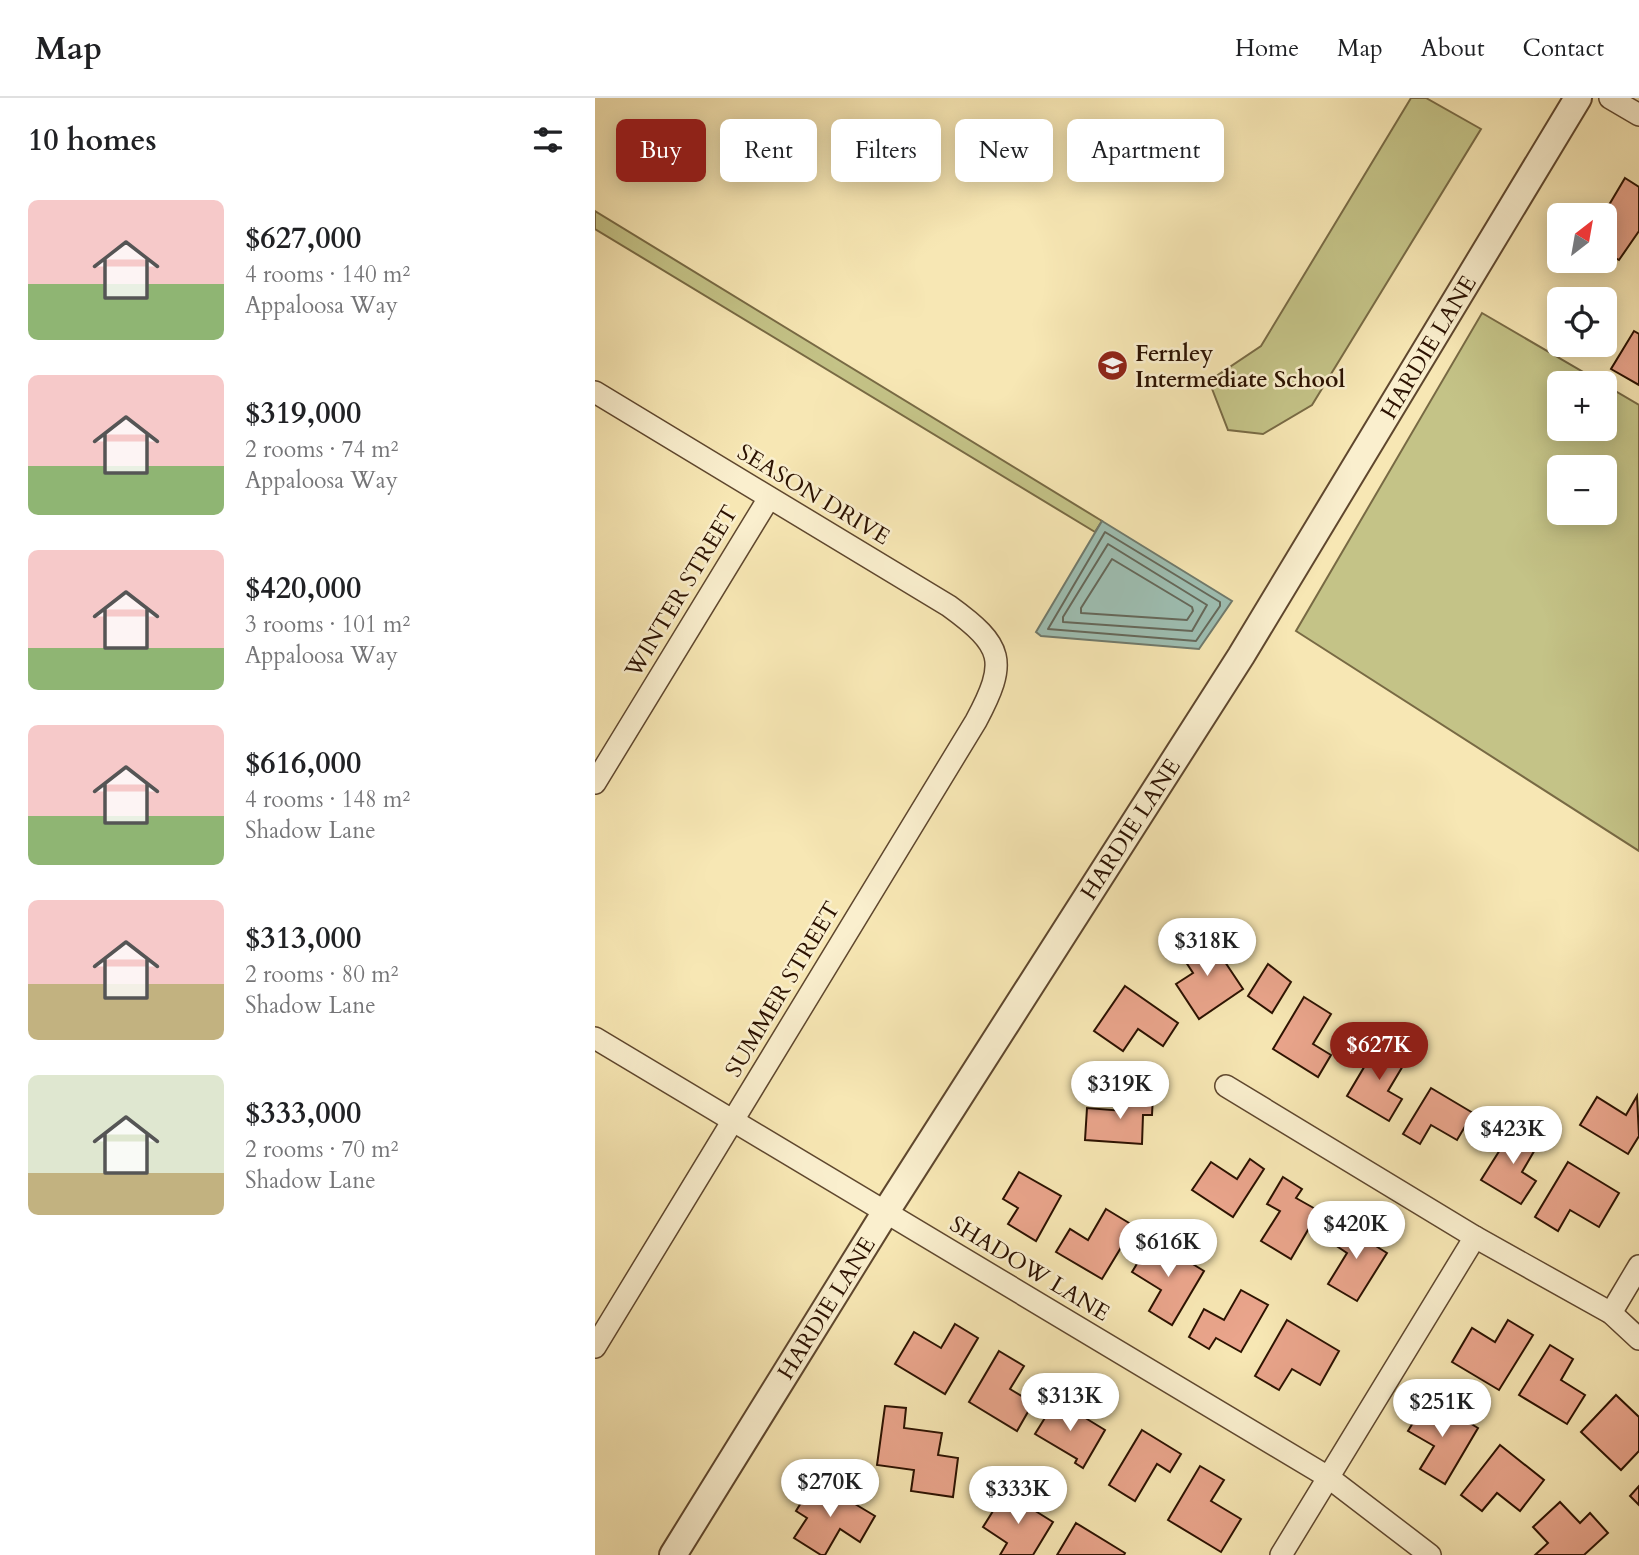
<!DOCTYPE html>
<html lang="en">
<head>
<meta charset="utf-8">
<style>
  :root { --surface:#fff; --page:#f6f6f6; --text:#202124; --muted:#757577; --line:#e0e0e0; --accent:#8f2418 }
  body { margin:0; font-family:Cardo,serif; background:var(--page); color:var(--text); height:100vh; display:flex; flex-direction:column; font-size:26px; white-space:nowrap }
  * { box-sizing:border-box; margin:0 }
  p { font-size:23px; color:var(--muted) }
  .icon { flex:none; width:38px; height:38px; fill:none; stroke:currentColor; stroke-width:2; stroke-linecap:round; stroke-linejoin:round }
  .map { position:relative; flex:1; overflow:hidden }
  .side { display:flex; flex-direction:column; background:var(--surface); width:595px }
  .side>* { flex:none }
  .banner { position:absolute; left:21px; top:21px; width:665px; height:63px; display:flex; gap:14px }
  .needle { width:46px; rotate:31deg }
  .controls { position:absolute; left:952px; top:105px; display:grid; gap:14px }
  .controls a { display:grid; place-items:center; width:70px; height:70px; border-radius:10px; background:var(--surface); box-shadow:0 4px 18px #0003; font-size:35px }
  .price { position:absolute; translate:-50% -60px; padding:0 16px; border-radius:24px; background:#fff; color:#222; font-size:23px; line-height:46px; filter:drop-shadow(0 2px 4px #0008) }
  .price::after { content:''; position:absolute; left:50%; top:42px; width:21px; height:16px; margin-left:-10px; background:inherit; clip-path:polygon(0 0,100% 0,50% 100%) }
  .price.active { background:var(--accent); color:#fff }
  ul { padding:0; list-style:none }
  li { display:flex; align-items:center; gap:21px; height:175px; padding:0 28px }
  li span { display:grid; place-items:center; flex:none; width:196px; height:140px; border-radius:10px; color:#555 }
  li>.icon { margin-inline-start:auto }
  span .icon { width:84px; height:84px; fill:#fffc; stroke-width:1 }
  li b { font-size:30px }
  h2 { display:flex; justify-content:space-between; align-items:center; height:84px; padding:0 28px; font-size:30px }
  .tag { padding:0 24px; border-radius:10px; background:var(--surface); box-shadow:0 4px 18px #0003; font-size:24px; line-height:63px }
  .tag.active { background:var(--accent); color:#fff }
  header { display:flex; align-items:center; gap:42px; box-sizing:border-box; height:98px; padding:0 35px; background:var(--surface); border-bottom:2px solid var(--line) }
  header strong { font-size:33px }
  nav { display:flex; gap:38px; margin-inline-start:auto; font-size:24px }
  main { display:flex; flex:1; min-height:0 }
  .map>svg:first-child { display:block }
  .green { fill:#c4c387; stroke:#786a44; stroke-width:2; fill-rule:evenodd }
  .water { fill:#9ebfb3; stroke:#707a6c; stroke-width:2 }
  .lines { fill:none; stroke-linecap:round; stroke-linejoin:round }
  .shore { stroke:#65685a; stroke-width:2 }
  .building { fill:#eaa58c; stroke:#2c1201; stroke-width:2 }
  .minor-casing { stroke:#5f472e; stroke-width:24 }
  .tertiary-casing { stroke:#5f472e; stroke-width:30 }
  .minor { stroke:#faefce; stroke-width:21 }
  .tertiary { stroke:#faefce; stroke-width:26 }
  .labels { text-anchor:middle; stroke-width:5; stroke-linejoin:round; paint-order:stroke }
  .street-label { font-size:23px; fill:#2c1201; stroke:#faefce }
  .poi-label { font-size:23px; font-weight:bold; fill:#2c1201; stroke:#faefce; text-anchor:start }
</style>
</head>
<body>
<header>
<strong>Map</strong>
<nav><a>Home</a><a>Map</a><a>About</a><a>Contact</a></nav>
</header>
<main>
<section class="side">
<h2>10 homes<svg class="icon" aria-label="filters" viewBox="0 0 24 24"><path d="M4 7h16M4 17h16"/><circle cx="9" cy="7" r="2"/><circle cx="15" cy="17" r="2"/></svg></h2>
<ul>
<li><span style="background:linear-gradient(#f6c9c9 60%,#8fb573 0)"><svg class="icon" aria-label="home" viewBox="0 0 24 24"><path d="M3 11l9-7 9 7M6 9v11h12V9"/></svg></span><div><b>$627,000</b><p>4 rooms · 140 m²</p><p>Appaloosa Way</p></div></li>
<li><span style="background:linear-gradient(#f6c9c9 65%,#8fb573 0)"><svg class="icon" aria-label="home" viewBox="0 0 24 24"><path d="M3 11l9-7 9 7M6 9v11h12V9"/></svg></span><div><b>$319,000</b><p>2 rooms · 74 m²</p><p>Appaloosa Way</p></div></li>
<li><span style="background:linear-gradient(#f6c9c9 70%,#8fb573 0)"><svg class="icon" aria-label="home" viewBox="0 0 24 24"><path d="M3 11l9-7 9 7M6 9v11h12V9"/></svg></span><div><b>$420,000</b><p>3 rooms · 101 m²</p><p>Appaloosa Way</p></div></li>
<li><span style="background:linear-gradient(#f6c9c9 65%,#8fb573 0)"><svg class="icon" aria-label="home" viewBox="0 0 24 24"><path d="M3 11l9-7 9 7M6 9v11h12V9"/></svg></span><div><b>$616,000</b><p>4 rooms · 148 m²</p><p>Shadow Lane</p></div></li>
<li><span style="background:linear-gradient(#f6c9c9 60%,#c2b280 0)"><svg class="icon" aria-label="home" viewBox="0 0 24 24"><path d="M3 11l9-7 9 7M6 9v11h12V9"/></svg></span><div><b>$313,000</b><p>2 rooms · 80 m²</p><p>Shadow Lane</p></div></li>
<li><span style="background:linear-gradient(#dfe7d0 70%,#c2b280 0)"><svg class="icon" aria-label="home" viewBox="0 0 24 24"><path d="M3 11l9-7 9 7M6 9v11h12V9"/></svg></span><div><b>$333,000</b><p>2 rooms · 70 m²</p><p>Shadow Lane</p></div></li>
</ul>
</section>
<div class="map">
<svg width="1044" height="1457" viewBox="0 0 1044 1457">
  <rect width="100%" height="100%" fill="#f7e7b4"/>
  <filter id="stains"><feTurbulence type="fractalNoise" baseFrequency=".00286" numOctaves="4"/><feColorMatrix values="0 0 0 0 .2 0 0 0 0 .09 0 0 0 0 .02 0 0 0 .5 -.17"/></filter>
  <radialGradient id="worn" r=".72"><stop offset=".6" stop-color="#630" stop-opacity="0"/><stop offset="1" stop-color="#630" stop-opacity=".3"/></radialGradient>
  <g class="green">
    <polygon points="816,0 831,0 886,31 717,307 668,336 633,332 614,283 666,248"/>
    <polygon points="0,113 507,423 500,434 0,131"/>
    <path d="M887,215L1007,285H964V331H1010V287L1044,307V753L701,533ZM964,369H1010V415H964Z"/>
  </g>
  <polygon class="water" points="507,423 637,503 604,551 446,538 441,534"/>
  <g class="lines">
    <g class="shore">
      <polygon points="510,434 625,504 625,508 601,543 453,531"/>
      <polygon points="513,446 612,507 597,533 468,524 468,519"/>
      <polygon points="517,461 597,509 598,513 592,522 486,515 486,510"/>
    </g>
  </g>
  <g class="building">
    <polygon points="1030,80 1044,89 1044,133 1024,162 1010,154 1008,117"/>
    <polygon points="1039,233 1044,236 1044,287 1016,271"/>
    <polygon points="612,837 648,891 604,921 581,886 598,875 585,855"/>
    <polygon points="673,866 696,884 677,915 653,898"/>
    <polygon points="530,888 583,925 568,948 543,931 528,953 499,933"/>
    <polygon points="709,899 736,916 718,946 736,957 723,979 678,951"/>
    <polygon points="784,944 812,961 793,993 807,1001 794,1023 752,998"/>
    <polygon points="836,990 878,1015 862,1042 836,1027 825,1046 808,1036"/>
    <polygon points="530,995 558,997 557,1017 548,1017 547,1046 490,1042 492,1010 529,1013"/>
    <polygon points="1042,998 1044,1038 1033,1056 985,1027 1002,999 1031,1017"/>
    <polygon points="920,1028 945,1043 927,1074 941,1083 926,1106 886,1082"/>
    <polygon points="655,1061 669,1071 638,1119 597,1092 616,1064 642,1081"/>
    <polygon points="973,1064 1024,1095 1004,1129 975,1112 963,1133 940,1119"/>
    <polygon points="424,1074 466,1098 441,1143 413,1126 423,1110 408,1101"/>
    <polygon points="688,1079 707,1091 701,1100 724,1113 696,1161 666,1143 685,1113 672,1106"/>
    <polygon points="511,1111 539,1128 507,1181 461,1154 475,1131 493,1142"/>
    <polygon points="756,1120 773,1131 768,1140 792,1155 762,1203 733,1186 752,1155 740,1147"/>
    <polygon points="557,1141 609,1173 577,1227 554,1213 566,1192 537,1174"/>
    <polygon points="646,1192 673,1207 646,1254 621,1240 614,1251 594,1239 609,1211 629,1222"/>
    <polygon points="692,1222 744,1253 725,1287 697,1271 684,1292 660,1278"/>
    <polygon points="913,1222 938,1237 904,1292 857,1264 877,1230 900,1244"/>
    <polygon points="360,1226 383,1240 350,1296 300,1266 319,1234 346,1250"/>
    <polygon points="955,1247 978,1261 966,1282 990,1297 972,1326 924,1297"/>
    <polygon points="404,1253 429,1268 415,1291 438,1305 422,1333 374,1304"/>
    <polygon points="1021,1297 1044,1319 1044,1353 1026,1372 986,1334"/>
    <polygon points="833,1300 883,1330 850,1386 825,1371 839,1348 813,1333"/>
    <polygon points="461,1302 510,1332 488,1370 480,1365 482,1361 440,1336"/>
    <polygon points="290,1308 311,1310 309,1330 347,1335 343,1357 363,1360 358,1399 316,1393 319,1372 282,1367"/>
    <polygon points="547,1332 586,1356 575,1374 562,1366 540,1403 514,1387"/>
    <polygon points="905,1347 949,1382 925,1413 902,1395 887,1413 866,1397"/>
    <polygon points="605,1368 629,1382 616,1403 646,1421 626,1454 573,1422"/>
    <polygon points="220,1382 280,1418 265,1444 245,1431 230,1457 226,1457 199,1440 212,1420 201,1413"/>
    <polygon points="1044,1388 1044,1407 1035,1398"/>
    <polygon points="410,1394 458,1424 438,1457 405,1457 412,1445 388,1429"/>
    <polygon points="965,1404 985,1425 995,1415 1013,1435 989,1457 940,1457 953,1445 938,1429"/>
    <polygon points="481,1425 530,1455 529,1457 462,1457"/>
  </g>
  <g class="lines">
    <defs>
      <g id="minor">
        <polyline points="1015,0 1044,17"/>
        <path d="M0,294L354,508C409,548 413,563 381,623L0,1249"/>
        <polyline points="0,685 174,400"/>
        <polyline points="0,940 733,1379 835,1457"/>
        <polyline points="631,988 880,1139 1016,1215 1044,1241"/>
        <polyline points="1016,1215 1044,1168"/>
        <polyline points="686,1457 880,1139"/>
      </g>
      <polyline id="tertiary" points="78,1457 290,1115 646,558 983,0"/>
    </defs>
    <use href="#minor" class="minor-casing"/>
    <use href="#tertiary" class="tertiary-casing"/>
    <use href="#minor" class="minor"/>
    <use href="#tertiary" class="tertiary"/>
  </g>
  <defs>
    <symbol id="school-disc" viewBox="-11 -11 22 22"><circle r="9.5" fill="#8f2418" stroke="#faefce"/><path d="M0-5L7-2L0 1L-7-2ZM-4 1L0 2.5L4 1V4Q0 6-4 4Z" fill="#fff"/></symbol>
  </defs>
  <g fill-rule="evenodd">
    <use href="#school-disc" x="500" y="250" width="35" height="35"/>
  </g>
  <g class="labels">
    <g class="street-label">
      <text transform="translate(833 249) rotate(-59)" y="8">HARDIE LANE</text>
      <text transform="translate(219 396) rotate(31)" y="8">SEASON DRIVE</text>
      <text transform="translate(86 493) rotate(-59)" y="8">WINTER STREET</text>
      <text transform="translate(535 731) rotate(-57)" y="8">HARDIE LANE</text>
      <text transform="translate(187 891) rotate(-59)" y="8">SUMMER STREET</text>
      <text transform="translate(435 1170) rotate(31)" y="8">SHADOW LANE</text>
      <text transform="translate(231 1210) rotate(-58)" y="8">HARDIE LANE</text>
    </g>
    <g class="poi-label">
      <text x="540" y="263">Fernley<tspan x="540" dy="26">Intermediate School</tspan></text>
    </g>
  </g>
  <rect width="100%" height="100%" filter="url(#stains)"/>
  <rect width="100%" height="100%" fill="url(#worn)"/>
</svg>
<div class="controls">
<a><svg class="needle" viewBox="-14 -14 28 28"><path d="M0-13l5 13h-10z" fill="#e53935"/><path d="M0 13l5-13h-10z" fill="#757577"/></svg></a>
<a><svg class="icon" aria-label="locate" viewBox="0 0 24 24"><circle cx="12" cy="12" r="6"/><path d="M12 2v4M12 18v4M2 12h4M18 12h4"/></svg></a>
<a>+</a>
<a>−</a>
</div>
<b class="price" style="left:612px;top:880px">$318K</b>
<b class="price active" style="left:784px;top:984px">$627K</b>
<b class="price" style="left:525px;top:1023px">$319K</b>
<b class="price" style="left:918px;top:1068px">$423K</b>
<b class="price" style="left:761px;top:1163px">$420K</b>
<b class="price" style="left:573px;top:1181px">$616K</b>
<b class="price" style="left:475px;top:1335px">$313K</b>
<b class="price" style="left:847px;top:1341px">$251K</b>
<b class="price" style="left:235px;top:1421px">$270K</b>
<b class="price" style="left:423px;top:1428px">$333K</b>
<div class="banner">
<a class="tag active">Buy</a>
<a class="tag">Rent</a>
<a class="tag">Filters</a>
<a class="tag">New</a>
<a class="tag">Apartment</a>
</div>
</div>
</main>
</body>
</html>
